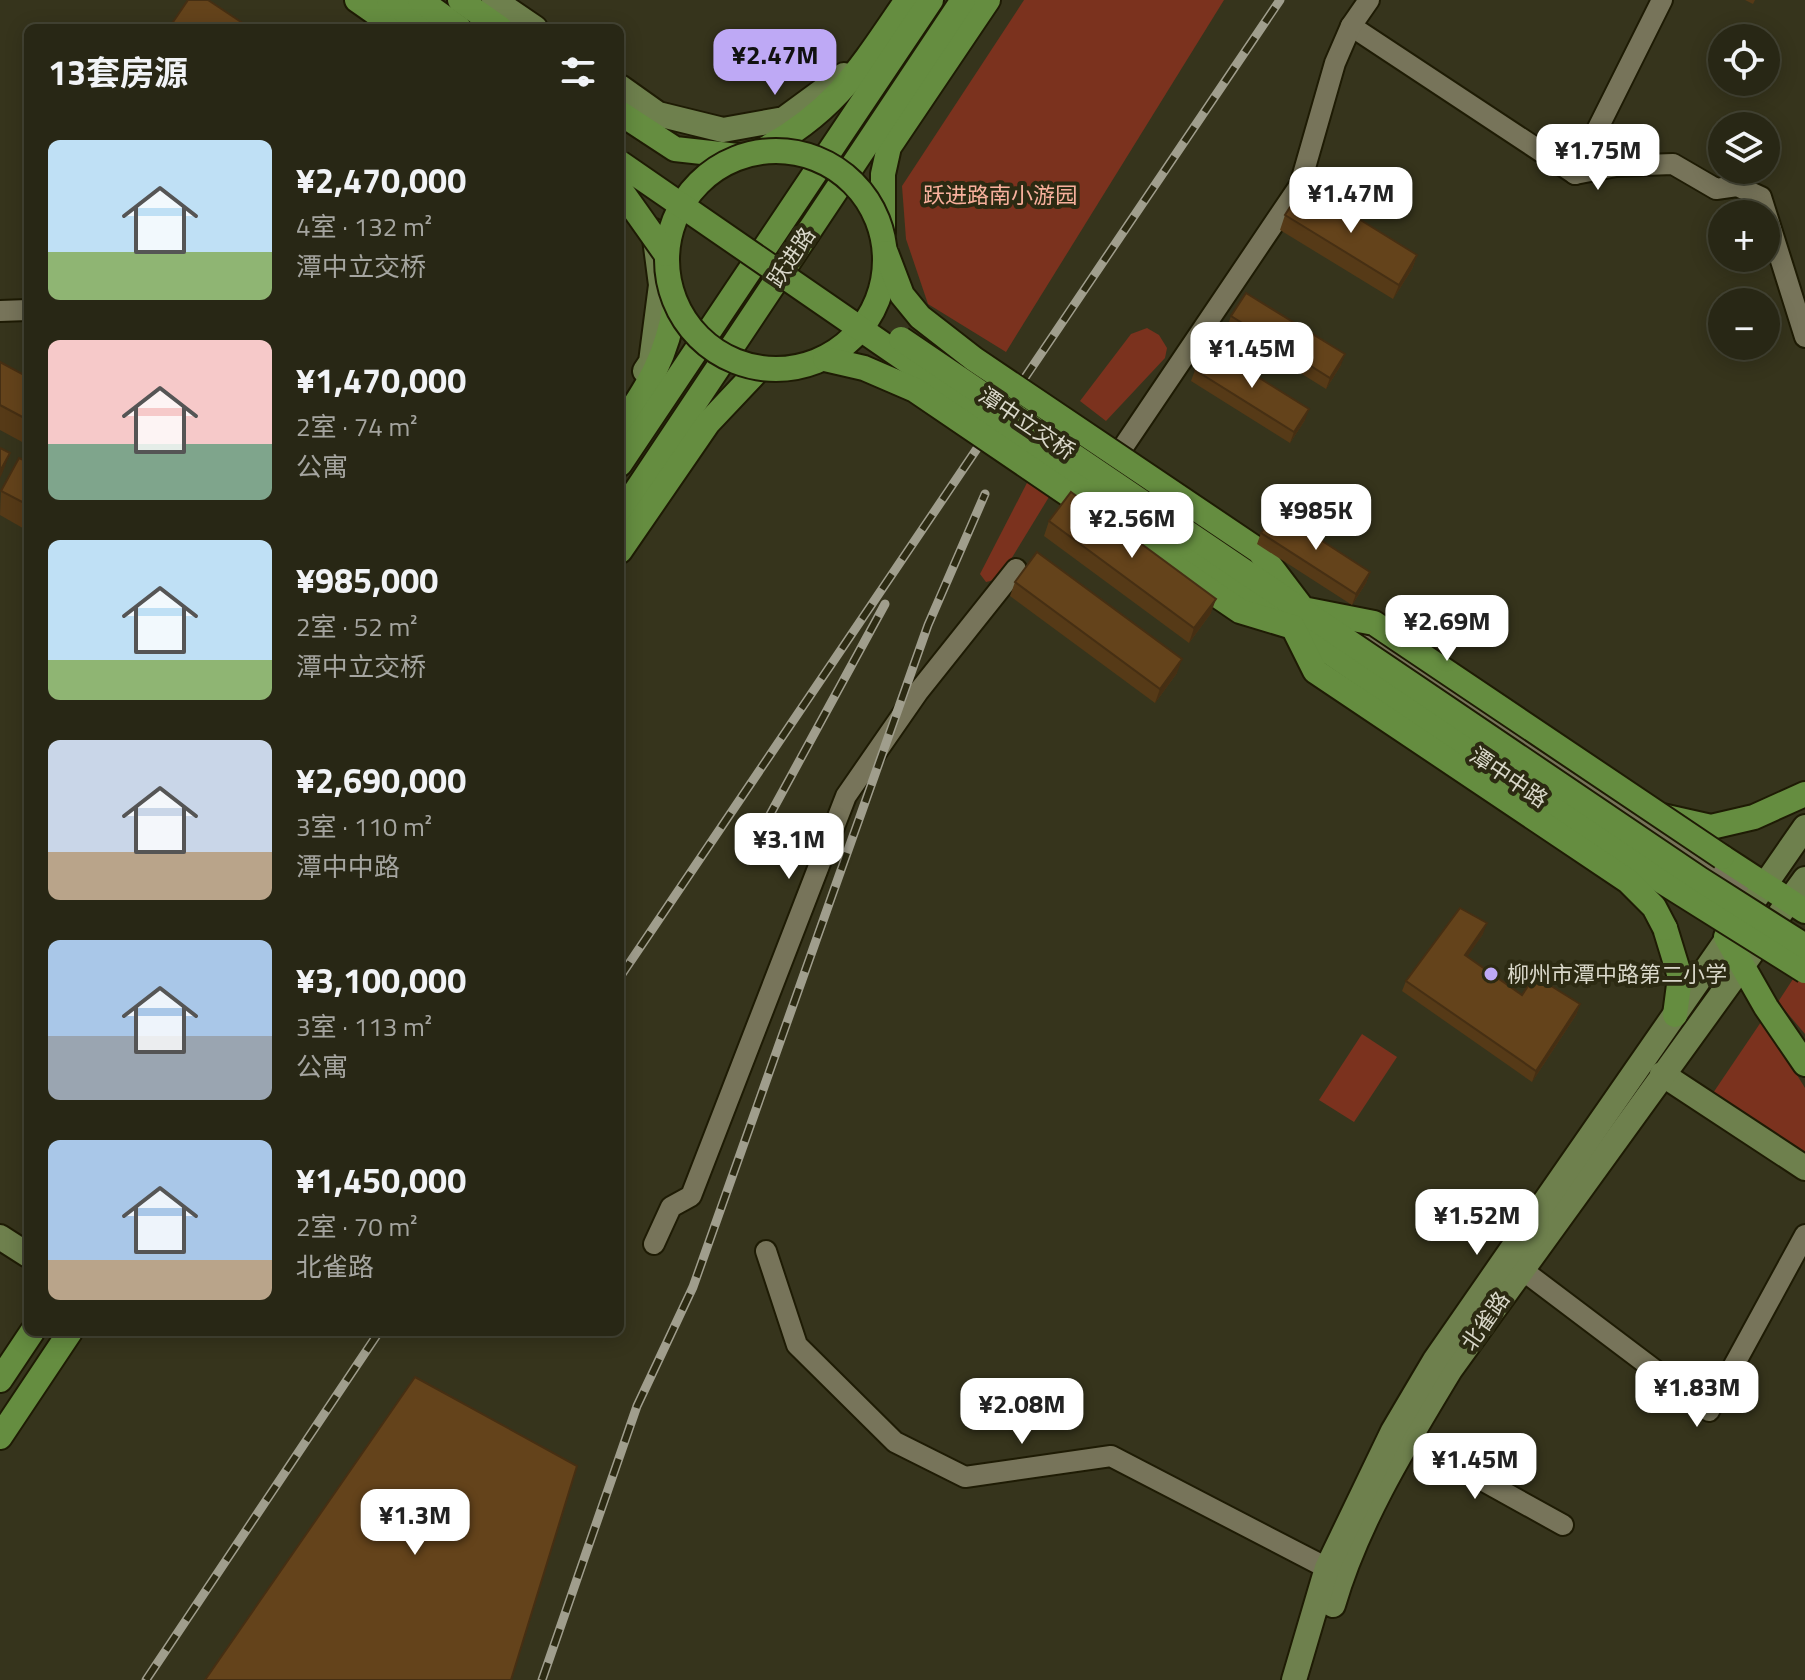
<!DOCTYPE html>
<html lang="zh">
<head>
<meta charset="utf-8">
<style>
  :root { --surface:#282715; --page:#343322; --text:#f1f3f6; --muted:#a5a5a0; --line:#444434; --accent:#bea9f5 }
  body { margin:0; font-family:"Titillium Web","Noto Sans SC",sans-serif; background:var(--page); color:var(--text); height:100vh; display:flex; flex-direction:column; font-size:30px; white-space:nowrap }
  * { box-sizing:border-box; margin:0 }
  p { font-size:26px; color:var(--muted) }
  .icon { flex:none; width:44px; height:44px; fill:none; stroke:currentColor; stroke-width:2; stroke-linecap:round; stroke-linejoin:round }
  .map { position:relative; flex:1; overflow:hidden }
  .panel { position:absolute; left:24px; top:24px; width:600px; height:1312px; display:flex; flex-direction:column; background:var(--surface); border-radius:12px; box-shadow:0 4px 20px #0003,0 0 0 2px var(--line) }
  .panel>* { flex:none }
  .buttons { position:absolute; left:1708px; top:24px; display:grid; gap:16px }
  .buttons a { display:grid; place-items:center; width:72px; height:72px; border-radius:50%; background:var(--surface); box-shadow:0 4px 20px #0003,0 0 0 2px var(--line); font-size:40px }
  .price { position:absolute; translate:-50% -68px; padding:0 18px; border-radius:16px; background:#fff; color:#222; font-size:26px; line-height:52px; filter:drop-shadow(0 2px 4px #0008) }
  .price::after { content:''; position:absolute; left:50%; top:48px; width:24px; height:18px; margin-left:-12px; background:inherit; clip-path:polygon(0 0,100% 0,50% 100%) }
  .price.selected { background:var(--accent); color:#111 }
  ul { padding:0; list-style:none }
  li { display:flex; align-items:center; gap:24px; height:200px; padding:0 24px }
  li span { display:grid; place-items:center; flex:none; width:224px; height:160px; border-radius:12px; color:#555 }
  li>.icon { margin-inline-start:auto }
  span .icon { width:96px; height:96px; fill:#fffc; stroke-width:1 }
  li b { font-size:34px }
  h2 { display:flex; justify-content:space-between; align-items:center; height:96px; padding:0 24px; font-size:34px }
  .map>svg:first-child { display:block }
  .green { fill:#7b321e }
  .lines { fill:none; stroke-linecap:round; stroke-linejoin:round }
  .street-casing { stroke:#1e1b04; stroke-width:24 }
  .secondary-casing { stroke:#1e1b04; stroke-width:28 }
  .primary-casing { stroke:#1e1b04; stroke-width:28 }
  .street { stroke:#77745a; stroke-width:20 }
  .secondary { stroke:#6e804d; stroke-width:24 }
  .primary { stroke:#658d40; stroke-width:24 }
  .rail-casing { stroke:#a09e8d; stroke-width:9 }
  .rail { stroke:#2c2a12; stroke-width:6; stroke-dasharray:18; stroke-linecap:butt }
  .primary-bridge-casing { stroke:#1e1b04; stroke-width:28; stroke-linecap:butt }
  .primary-bridge { stroke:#658d40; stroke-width:24 }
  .wall { fill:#563a17 }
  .shaded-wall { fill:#462f13 }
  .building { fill:#64431b; stroke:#462f13; stroke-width:2 }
  .poi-dot { fill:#bea9f5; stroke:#2c2a12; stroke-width:3 }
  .labels { text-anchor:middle; stroke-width:8; stroke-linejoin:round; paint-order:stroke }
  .park-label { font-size:22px; fill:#f8b19d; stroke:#2c2a12 }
  .street-label { font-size:22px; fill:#d9d7c9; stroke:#2c2a12 }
  .poi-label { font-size:22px; fill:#d9d7c9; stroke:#2c2a12; text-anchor:start }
</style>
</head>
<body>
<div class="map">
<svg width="1805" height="1680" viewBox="0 0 1805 1680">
  <rect width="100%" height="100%" fill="#36341c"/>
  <g class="green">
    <polygon points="1024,0 1224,0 1006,352 928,304 906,239 902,186"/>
    <polygon points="1147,328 1159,335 1167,348 1165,358 1106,421 1080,401 1131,334"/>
    <polygon points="1030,477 1052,492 999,579 986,582 980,574"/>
    <polygon points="1795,976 1805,982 1805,1034 1778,1002"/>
    <polygon points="1763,1019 1805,1088 1805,1152 1711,1096"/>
    <polygon points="1362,1034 1397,1057 1354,1122 1319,1100"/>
  </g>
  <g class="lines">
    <defs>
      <g id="street">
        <polyline points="1351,26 1575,174 1616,166 1673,164 1716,189 1737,186 1761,197 1805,337"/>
        <polyline points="1575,174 1662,0"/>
        <polyline points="0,311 28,310"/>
        <polyline points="1109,468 1300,185 1335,63 1351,26 1369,0"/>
        <polyline points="1342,619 1758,897"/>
        <polyline points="654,1244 671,1207 691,1196 846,796 918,692 1016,569"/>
        <polyline points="766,1251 797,1345 895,1442 965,1477 1111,1456 1327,1568"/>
        <polyline points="1521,1269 1709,1411 1805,1235"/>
        <polyline points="1408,1439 1563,1525"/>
      </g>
      <g id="secondary">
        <polyline points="494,0 535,28"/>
        <polyline points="620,87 658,114 723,130 784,119 844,75"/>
        <polyline points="645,371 651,362 661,285 654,231"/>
        <polyline points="1662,1074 1805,1168"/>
        <polyline points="0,1237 28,1255"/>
        <path d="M1333,1605C1357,1522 1406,1443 1450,1370L1805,879"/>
        <polyline points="1294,1680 1327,1568 1393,1431 1435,1360 1805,827"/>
      </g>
      <g id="primary">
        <polyline points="357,0 397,28"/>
        <polyline points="389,0 429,28"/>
        <polyline points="420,0 459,28"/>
        <polyline points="460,0 500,28"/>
        <polyline points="620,113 675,149 738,156"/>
        <path d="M761,151C836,111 861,67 907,0"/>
        <polyline points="883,232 883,174 889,147 988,0"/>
        <path d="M620,427C649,385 667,356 675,305"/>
        <polyline points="620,464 931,0"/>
        <polyline points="620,515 963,0"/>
        <polyline points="620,551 708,423 760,368"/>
        <polyline points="1662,816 1711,827 1754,817 1805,794"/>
        <polyline points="1722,857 1805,911"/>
        <polyline points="1665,928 1680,977 1675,1015"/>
        <polyline points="1726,937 1766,1007 1805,1064"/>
        <polyline points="0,1380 32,1332"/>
        <polyline points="0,1437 70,1332"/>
      </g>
    </defs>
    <use href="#street" class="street-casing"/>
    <use href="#secondary" class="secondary-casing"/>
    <use href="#primary" class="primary-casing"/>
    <use href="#street" class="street"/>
    <use href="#secondary" class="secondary"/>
    <use href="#primary" class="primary"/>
    <defs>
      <g id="rail">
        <polyline points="766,822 885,604"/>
        <polyline points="620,977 1280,0"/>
        <polyline points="146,1680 379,1332"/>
        <polyline points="542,1680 637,1406 693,1287 928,625 985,494"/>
      </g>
    </defs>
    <use href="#rail" class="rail-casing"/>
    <use href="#rail" class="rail"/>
    <defs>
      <g id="primary-bridge">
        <circle cx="776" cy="260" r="109"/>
        <polyline points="620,163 1663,882 1805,971"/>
        <polyline points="620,189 666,254"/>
        <polyline points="886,253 902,295 920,317 974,359 1259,551 1303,609 1374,623 1722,857"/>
        <polyline points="901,339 1701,880 1805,946"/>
        <polyline points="825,359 864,368 915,390 1240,611 1293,627 1315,671 1628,881 1654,907 1665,928"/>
      </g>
    </defs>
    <use href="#primary-bridge" class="primary-bridge-casing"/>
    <use href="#primary-bridge" class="primary-bridge"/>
  </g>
  <g class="wall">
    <polygon points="1745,0 1755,0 1753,4"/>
    <polygon points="1285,215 1417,255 1412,269 1393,299 1280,230"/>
    <polygon points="1231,316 1341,365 1326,389 1227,327"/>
    <polygon points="0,362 28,377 28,434 24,443 0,430"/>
    <polygon points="1195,370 1305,420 1290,443 1191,381"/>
    <polygon points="28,462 28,531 0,515 1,491"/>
    <polygon points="1049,521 1211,613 1189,643 1044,536"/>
    <polygon points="1261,533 1370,572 1366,583 1352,605 1257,544"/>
    <polygon points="1015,582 1177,673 1155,703 1010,596"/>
    <polygon points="1483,934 1467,956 1522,995 1580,1004 1576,1015 1532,1082 1402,991 1406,981"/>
  </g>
  <g class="shaded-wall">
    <polygon points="1417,255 1412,269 1393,299 1399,285"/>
    <polygon points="1345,354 1341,365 1326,389 1330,378"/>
    <polygon points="1309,409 1305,420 1290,443 1294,432"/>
    <polygon points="10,453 2,474 0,478 0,471"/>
    <polygon points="1370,572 1366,583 1352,605 1356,594"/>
    <polygon points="1216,599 1211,613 1189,643 1194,628"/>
    <polygon points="1182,659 1177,673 1155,703 1160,689"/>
    <polygon points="1487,923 1483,934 1461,966 1465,955"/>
    <polygon points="1580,1004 1576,1015 1532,1082 1536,1071"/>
  </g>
  <g class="building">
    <polygon points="188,0 208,0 250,28 169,28"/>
    <polygon points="1304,185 1417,255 1399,285 1285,215"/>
    <polygon points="1246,293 1345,354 1330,378 1231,316"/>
    <polygon points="1210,347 1309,409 1294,432 1195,370"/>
    <polygon points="0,362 28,377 28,420 0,405"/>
    <polygon points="0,448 10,453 0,471"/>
    <polygon points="19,458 28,462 28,505 1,491"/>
    <polygon points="1071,492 1216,599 1194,628 1049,521"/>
    <polygon points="1276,511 1370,572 1356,594 1261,533"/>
    <polygon points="1037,552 1182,659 1160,689 1015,582"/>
    <polygon points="1460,908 1487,923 1465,955 1522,995 1535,976 1580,1004 1536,1071 1406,981"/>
    <polygon points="415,1377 577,1466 511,1680 205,1680"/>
  </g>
  <circle class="poi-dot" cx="1491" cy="974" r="8"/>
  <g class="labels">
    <g class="park-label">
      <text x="1000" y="203">跃进路南小游园</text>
    </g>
    <g class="street-label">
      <text transform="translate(791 257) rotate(-56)" y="8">跃进路</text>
      <text transform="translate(1027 423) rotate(34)" y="8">潭中立交桥</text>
      <text transform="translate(1509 777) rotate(34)" y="8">潭中中路</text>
      <text transform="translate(1485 1321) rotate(-55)" y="8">北雀路</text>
    </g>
    <g class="poi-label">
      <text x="1507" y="982">柳州市潭中路第二小学</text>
    </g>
  </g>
</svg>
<div class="buttons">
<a><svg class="icon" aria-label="locate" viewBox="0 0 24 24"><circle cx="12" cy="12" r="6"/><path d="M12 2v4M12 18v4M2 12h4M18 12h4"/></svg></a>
<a><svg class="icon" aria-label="layers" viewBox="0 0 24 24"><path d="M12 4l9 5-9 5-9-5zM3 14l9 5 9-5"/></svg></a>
<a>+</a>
<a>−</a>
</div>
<b class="price selected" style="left:775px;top:97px">¥2.47M</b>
<b class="price" style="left:1598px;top:192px">¥1.75M</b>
<b class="price" style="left:1351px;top:235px">¥1.47M</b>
<b class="price" style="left:1252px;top:390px">¥1.45M</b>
<b class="price" style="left:1316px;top:552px">¥985K</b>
<b class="price" style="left:1132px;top:560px">¥2.56M</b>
<b class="price" style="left:1447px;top:663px">¥2.69M</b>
<b class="price" style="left:789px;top:881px">¥3.1M</b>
<b class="price" style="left:1477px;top:1257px">¥1.52M</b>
<b class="price" style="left:1697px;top:1429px">¥1.83M</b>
<b class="price" style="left:1022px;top:1446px">¥2.08M</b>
<b class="price" style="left:1475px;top:1501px">¥1.45M</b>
<b class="price" style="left:415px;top:1557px">¥1.3M</b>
<section class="panel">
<h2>13套房源<svg class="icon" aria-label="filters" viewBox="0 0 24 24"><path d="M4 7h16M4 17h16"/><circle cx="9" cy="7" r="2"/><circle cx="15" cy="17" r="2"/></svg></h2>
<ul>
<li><span style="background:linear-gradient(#bfe0f5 70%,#8fb573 0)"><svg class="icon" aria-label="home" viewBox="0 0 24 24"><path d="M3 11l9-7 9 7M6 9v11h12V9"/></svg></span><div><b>¥2,470,000</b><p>4室 · 132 m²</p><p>潭中立交桥</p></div></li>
<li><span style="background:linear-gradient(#f6c9c9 65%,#7fa58c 0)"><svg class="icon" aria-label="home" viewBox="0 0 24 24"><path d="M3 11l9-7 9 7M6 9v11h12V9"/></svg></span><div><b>¥1,470,000</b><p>2室 · 74 m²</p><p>公寓</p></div></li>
<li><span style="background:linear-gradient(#bfe0f5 75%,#8fb573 0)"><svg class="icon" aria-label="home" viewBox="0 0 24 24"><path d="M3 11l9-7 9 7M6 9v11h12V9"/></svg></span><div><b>¥985,000</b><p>2室 · 52 m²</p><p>潭中立交桥</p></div></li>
<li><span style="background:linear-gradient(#c9d6e8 70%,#b9a48a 0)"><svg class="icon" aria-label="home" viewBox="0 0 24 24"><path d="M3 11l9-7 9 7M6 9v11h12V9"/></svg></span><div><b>¥2,690,000</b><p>3室 · 110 m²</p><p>潭中中路</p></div></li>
<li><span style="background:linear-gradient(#a9c7e8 60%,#9aa5b1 0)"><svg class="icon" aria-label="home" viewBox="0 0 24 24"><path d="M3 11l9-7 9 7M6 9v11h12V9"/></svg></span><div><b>¥3,100,000</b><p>3室 · 113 m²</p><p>公寓</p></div></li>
<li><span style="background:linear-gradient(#a9c7e8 75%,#b9a48a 0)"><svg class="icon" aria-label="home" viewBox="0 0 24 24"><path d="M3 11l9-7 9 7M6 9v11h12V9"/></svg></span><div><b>¥1,450,000</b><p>2室 · 70 m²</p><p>北雀路</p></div></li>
</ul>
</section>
</div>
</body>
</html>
